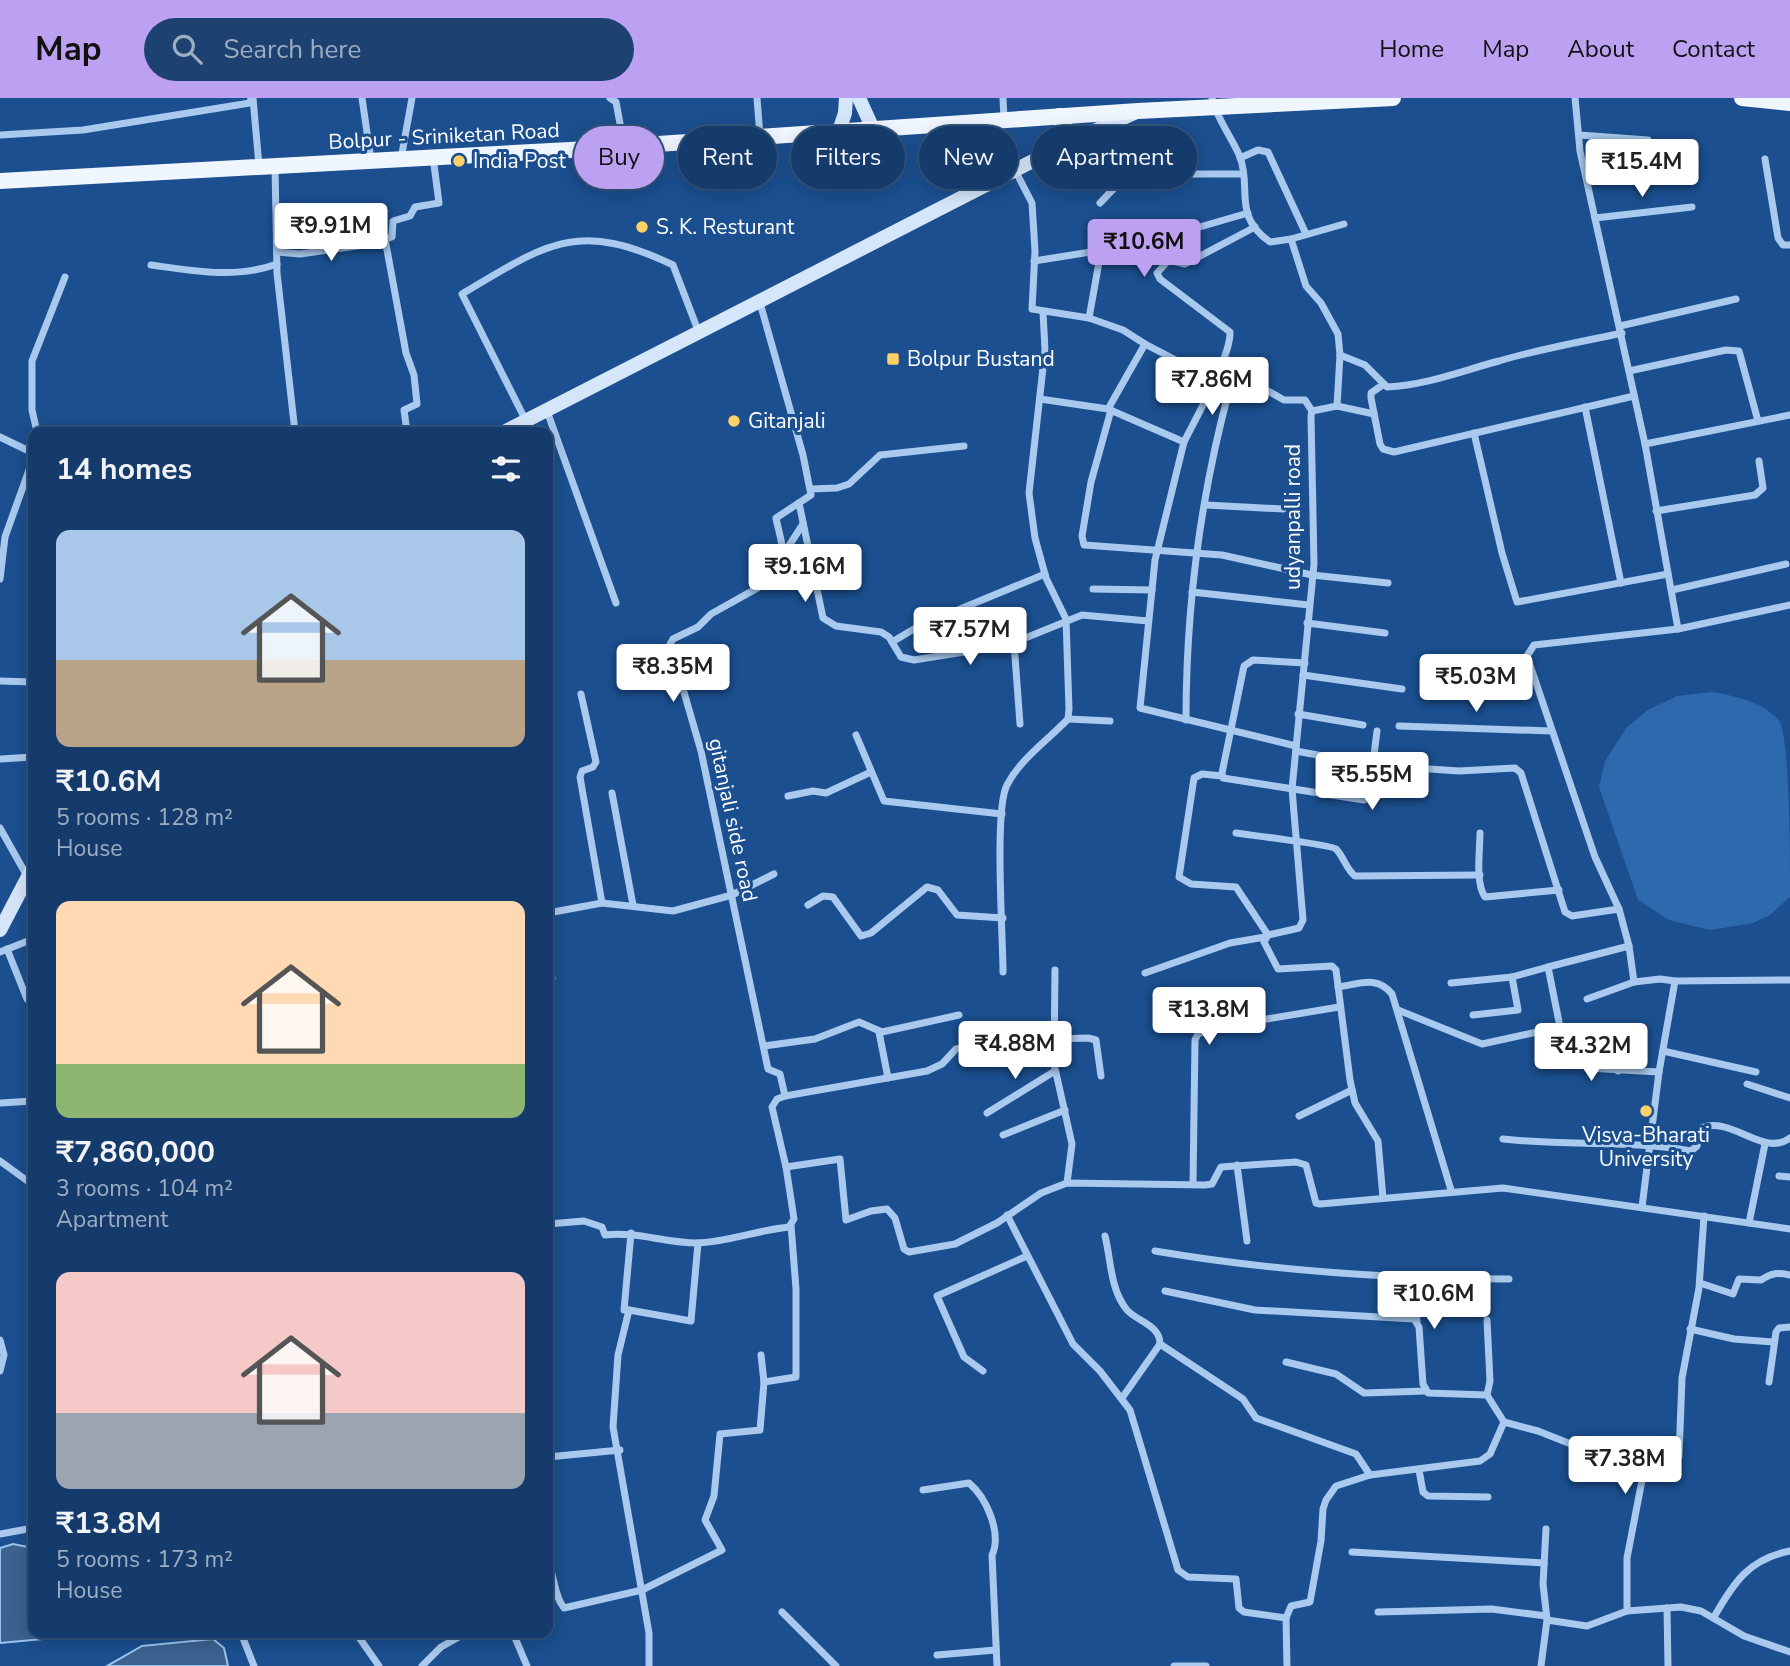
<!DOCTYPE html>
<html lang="en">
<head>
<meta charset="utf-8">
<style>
  :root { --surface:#143b6b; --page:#1d4271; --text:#f1f3f6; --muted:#9dadc1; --line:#33557e; --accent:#bca0f2 }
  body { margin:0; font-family:"Nunito Sans",sans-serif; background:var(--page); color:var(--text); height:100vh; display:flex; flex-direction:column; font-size:26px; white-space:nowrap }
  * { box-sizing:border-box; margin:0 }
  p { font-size:23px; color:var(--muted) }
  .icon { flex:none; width:38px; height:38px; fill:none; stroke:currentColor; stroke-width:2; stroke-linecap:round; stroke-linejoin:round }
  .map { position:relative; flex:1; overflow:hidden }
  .drawer { position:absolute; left:28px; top:329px; width:525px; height:1211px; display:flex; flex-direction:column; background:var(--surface); border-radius:14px; box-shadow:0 4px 18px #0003,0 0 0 2px var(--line) }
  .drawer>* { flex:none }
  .hud { position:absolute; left:574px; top:28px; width:665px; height:63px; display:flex; gap:14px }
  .price { position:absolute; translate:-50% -60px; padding:0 16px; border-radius:7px; background:#fff; color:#222; font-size:23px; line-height:46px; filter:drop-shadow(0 2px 4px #0008) }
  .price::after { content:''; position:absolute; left:50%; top:42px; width:21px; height:16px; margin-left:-10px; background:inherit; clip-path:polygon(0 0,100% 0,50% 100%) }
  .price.selected { background:var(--accent); color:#111 }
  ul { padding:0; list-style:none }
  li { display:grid; align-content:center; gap:14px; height:371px; padding:0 28px }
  li span { display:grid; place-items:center; height:217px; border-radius:14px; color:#555 }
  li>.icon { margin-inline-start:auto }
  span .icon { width:126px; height:126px; fill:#fffc; stroke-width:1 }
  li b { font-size:30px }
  h2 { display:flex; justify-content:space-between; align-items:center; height:84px; padding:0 28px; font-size:30px }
  .pill { padding:0 24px; border-radius:32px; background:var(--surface); box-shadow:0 4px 18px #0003,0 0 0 2px var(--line); font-size:24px; line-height:63px }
  .pill.selected { background:var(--accent); color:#111 }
  header { display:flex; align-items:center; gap:42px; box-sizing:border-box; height:98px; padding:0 35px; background:var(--accent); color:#111 }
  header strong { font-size:33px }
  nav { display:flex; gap:38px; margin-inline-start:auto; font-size:24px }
  .search { width:490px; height:63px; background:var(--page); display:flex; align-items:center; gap:18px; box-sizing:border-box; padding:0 24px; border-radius:38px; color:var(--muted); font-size:26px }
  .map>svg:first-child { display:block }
  .green { fill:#2e69ad }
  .water { fill:#3c6290; stroke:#9cc4f0; stroke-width:2 }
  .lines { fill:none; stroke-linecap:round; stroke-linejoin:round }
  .street { stroke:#a9c9ee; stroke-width:7 }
  .secondary { stroke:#d6e6fa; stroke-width:14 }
  .primary { stroke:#f0f6ff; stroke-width:16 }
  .poi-dot { fill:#ffd166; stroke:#1b4f8f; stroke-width:2.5 }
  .labels { text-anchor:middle; stroke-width:6; stroke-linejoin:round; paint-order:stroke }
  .street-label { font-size:21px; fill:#fff; stroke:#1b4f8f }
  .poi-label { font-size:21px; fill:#fff; stroke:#1b4f8f; text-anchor:start }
</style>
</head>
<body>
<header>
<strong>Map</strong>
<div class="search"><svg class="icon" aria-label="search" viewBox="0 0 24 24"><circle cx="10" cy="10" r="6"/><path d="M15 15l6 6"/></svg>Search here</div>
<nav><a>Home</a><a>Map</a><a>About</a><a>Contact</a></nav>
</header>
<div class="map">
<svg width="1790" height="1568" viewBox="0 0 1790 1568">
  <rect width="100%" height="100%" fill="#1b4f8f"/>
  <path class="green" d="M1712,594C1735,598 1765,604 1780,624C1790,648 1790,763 1790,799L1770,817L1753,825L1710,832L1669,822L1638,802L1599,689L1605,663L1627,629L1648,612L1677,598Z"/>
  <g class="water">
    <polygon points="13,1446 33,1450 33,1535 108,1535 0,1545 0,1450"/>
    <polygon points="213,1541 224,1550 228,1568 107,1568 142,1548"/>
  </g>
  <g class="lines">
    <g class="street">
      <polyline points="253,0 259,68"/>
      <polyline points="362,0 371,62"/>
      <polyline points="610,0 616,4 624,47"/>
      <polyline points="757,0 760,38"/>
      <polyline points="1003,0 1004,21"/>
      <path d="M1212,0C1217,22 1232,39 1240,59C1252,91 1232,117 1270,144L1291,141L1306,188L1321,205L1338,236L1340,257L1337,308L1312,313L1311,318L1314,466L1292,691L1303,822L1299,830L1268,837L1264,844L1278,871L1332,868L1336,872L1350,982L1355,1005L1378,1043L1383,1100"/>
      <polyline points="1575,0 1580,53 1645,346 1678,531 1534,547 1527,558 1595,759 1619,811 1629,848 1634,884 1660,881 1675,883"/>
      <polyline points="0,37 83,32 250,5 251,0"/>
      <polyline points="1579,37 1648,42"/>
      <polyline points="1240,60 1258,52 1268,54 1306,136"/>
      <polyline points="401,61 412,0"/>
      <polyline points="1765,61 1778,140 1783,147 1790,147"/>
      <polyline points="275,68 277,175 295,334"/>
      <polyline points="1016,74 1032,105 1035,153 1032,211 1089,220 1123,232 1145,246 1108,311 1184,344 1155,462 1140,610 1296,648"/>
      <polyline points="1100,105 1120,84 1145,76 1242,76"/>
      <polyline points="1595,120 1692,109"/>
      <polyline points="1291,141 1344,126"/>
      <polyline points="277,154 300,156 385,144"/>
      <polyline points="1034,163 1141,146 1248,115"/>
      <path d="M151,167C193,173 236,181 277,166"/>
      <path d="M760,205L803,357L811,397L776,420C779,436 789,463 779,478L711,516L698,529L673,541L670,546L701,653L768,971L780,976L785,998L777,1001L772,1009L786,1069"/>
      <polyline points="1089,220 1101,153"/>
      <polyline points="1620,228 1736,201"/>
      <polyline points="1145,246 1222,286 1248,293 1268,293 1284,302 1305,302 1312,313"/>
      <path d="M1340,257L1365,267L1387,289C1427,287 1461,273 1499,263C1539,251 1581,244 1622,235"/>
      <polyline points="1629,273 1726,252 1739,253 1758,323"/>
      <polyline points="1384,286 1371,295 1371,300 1380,346 1383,351 1394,354 1634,298"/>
      <polyline points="1040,301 1108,311"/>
      <polyline points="1337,308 1374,316"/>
      <polyline points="1585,309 1621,485"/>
      <polyline points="1111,312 1091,384 1082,438 1084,447 1222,457 1312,477 1388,485"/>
      <polyline points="547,313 616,505"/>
      <path d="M526,323L462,196C546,146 577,121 673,167L699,235"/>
      <polyline points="37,334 32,312 32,263 65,179"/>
      <polyline points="407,334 404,312 417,306 414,277 406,255 385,141 392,139 393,123 410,118 415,109 439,105 433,59"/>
      <polyline points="1474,335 1502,455 1517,504 1668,476"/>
      <polyline points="0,339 33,355"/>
      <path d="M1184,344C1196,320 1231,258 1230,234L1160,181L1157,175L1169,162L1185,166L1255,129"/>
      <polyline points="1645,346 1790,317"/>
      <polyline points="811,391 837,390 849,386 880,357 964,348"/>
      <polyline points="799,405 823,520 836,528 881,534 889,539 901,559 914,562 1008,547 1082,517 1148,523"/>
      <polyline points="1206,407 1283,411"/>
      <polyline points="1656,413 1755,397 1763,390 1759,363"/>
      <polyline points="783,457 803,426"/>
      <polyline points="0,481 5,439 33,361"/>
      <polyline points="1093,491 1152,492"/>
      <polyline points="1672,492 1786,466"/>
      <polyline points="1192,494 1309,507"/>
      <polyline points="1307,525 1385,535"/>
      <polyline points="1678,531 1790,507"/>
      <polyline points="892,544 919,528 1045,476"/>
      <polyline points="1014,545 1020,626"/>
      <polyline points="1305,565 1253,562 1244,568 1222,675 1223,680 1364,702 1369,697 1377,633"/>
      <polyline points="1303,577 1402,591"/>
      <polyline points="0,583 33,584"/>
      <polyline points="581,596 596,664 593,669 582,673 580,679 602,805"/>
      <polyline points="1298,616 1363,627"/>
      <polyline points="1068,621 1110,623"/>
      <path d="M1186,622C1186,511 1201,396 1230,289"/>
      <polyline points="1399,628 1551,633"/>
      <polyline points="856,637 884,703 1002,716"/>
      <polyline points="1296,653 1371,667 1459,673 1515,670 1521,675 1565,814 1572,818 1619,811"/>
      <polyline points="0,661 33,659"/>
      <polyline points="1222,678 1202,676 1194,680 1179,779 1191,786 1236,789 1268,837"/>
      <polyline points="612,695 633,807"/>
      <polyline points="788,698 813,693 826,695 871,674"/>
      <polyline points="0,730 27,778"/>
      <path d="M1236,735C1249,737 1332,747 1336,751C1344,759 1346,771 1355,778L1480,777"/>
      <path d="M1480,735C1480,752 1475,785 1485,799L1559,792"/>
      <polyline points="808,807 823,798 833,799 861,838 871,835 927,789 938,792 957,817 1003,820"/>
      <polyline points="548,815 602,805 673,813 732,797 774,776"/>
      <polyline points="7,851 27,901"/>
      <polyline points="0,854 33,841"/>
      <polyline points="548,863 552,880"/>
      <polyline points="1055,872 1054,966 1072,1046 1067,1085"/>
      <path d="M1003,874C1003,839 994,711 1007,687C1021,660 1048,642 1068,621L1069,611L1066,521L1046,480L1035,440L1029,395L1045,252L1043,214"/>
      <polyline points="1145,875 1230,845 1265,839"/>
      <polyline points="1451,885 1512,879 1548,869"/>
      <path d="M1338,889C1359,886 1377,877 1392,896L1451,1092"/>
      <polyline points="1587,901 1634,884"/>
      <polyline points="1398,912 1482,946 1560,929 1548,869 1629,848"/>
      <polyline points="1473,917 1518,912 1512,879"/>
      <polyline points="1560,929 1587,970 1659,974"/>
      <polyline points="879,934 888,980"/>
      <polyline points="1054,941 1088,940 1096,942 1101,978"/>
      <polyline points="1570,944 1597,936 1618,936 1622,942 1618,973"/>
      <polyline points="764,948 815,941 859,924 882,934 959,917"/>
      <polyline points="1663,953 1756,974"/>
      <polyline points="1747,986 1790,1000"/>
      <polyline points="785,998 927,973 942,966 956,951 995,944"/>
      <polyline points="0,1005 33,1003"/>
      <polyline points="987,1015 1055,973"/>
      <polyline points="1299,1018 1352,992"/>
      <polyline points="1003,1037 1065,1012"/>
      <path d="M1503,1041C1566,1048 1629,1042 1691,1053L1697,1048L1701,1030C1731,1017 1764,1060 1790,1040"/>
      <polyline points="0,1063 33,1087"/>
      <polyline points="1237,1067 1247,1143"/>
      <polyline points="1779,1078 1790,1079"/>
      <polyline points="1193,1086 1195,942 1198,936 1219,929 1339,909"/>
      <polyline points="1642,1109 1659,974 1675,883 1790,882"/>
      <polyline points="1007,1117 1073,1246 1100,1273 1130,1312 1178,1472 1188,1479 1236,1481 1239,1510 1244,1514 1286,1520 1287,1568"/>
      <polyline points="1704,1118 1699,1190 1682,1280 1679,1358 1676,1364 1651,1367 1644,1372 1627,1460 1627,1513 1681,1509 1701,1513 1744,1538 1790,1554"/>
      <polyline points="1749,1125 1765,1046"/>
      <path d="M548,1126L584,1123L602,1129L605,1137C636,1133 665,1145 697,1145C727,1144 758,1132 789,1129L794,1121L786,1069L840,1061L846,1122L871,1113L887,1111L895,1120L904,1151L909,1154L955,1146L997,1125L1041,1095L1067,1085L1205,1087L1212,1086L1221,1069L1296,1064L1306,1067L1316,1105L1320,1106L1503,1090L1790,1131"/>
      <path d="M1105,1138C1111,1161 1110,1192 1127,1212C1138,1224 1160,1227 1160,1246L1122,1300"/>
      <path d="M1155,1153C1273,1173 1390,1181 1509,1181"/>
      <polyline points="1414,1181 1417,1224"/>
      <path d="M1700,1185L1733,1196L1739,1181L1761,1182C1772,1175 1777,1174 1790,1177"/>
      <polyline points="1165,1193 1255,1212 1414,1221 1419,1229 1423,1286 1428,1295 1487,1297 1504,1324 1538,1333 1644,1375"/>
      <polyline points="629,1212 624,1212 631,1135"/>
      <polyline points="1487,1222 1490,1283 1487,1297"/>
      <polyline points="1690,1231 1734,1241 1773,1244"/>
      <polyline points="0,1242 4,1257 0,1273"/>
      <polyline points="1160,1246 1243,1301 1256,1320 1356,1356 1370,1377"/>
      <polyline points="761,1257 764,1284"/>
      <polyline points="1286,1264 1336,1276 1364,1295 1426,1293"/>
      <polyline points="983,1273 964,1259 937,1198 1027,1158"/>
      <polyline points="1769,1284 1776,1234 1779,1230 1790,1229"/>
      <polyline points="548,1359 620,1352"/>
      <polyline points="1419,1372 1423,1394 1428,1398 1488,1399"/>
      <path d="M923,1392L969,1385C987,1400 1002,1436 992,1457L997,1568"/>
      <polyline points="1546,1431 1543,1486 1547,1521"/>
      <polyline points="0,1436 33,1430"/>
      <polyline points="1352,1454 1544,1465"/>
      <path d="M548,1465C555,1479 554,1498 564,1510L642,1492L722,1452L705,1422L714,1398L720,1336L760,1332L764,1284L796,1279V1191L791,1127"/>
      <polyline points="1667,1510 1668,1568"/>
      <polyline points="782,1514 836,1568"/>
      <polyline points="1378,1514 1492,1511 1546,1518"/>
      <path d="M1714,1519C1734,1484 1749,1461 1790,1453"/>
      <polyline points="1286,1520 1291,1508 1310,1504 1321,1443 1323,1411 1326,1402 1336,1388 1370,1377 1480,1363 1490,1356 1504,1324"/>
      <polyline points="241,1535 254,1568"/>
      <polyline points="356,1535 379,1568"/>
      <polyline points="513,1535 527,1568"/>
      <polyline points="937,1557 996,1552"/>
      <polyline points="422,1568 441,1549 466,1535"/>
      <polyline points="649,1568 649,1535 613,1329 618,1257 629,1212 691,1223 698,1145"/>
      <polyline points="1174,1568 1206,1568"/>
      <polyline points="1541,1568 1547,1522 1587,1528 1627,1513"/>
    </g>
    <g class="secondary">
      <polyline points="859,0 873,31"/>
      <polyline points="839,33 845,15 846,0"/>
      <polyline points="504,334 1072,43 1134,15"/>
      <polyline points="0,832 33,769"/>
    </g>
    <g class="primary">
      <polyline points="1742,0 1790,5"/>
      <polyline points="1059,18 1072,43"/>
      <polyline points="0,83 570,52 1138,13 1393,0"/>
    </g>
  </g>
  <g class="poi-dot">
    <circle cx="459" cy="63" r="7"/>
    <circle cx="642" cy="129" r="7"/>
    <rect x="886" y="254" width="14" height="14" rx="3.5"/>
    <circle cx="734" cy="323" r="7"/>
    <circle cx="1646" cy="1013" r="7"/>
  </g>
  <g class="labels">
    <g class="street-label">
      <text transform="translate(444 38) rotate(-3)" y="7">Bolpur - Sriniketan Road</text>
      <text transform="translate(1293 419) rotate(-90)" y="7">udyanpalli road</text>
      <text transform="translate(733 722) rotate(78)" y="7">gitanjali side road</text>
    </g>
    <g class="poi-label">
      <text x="473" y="70">India Post</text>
      <text x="656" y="136">S. K. Resturant</text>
      <text x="907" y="268">Bolpur Bustand</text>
      <text x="748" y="330">Gitanjali</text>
      <text x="1646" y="1044" text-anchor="middle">Visva-Bharati<tspan x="1646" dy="24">University</tspan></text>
    </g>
  </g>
</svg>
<b class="price" style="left:1642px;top:101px">₹15.4M</b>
<b class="price" style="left:331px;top:165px">₹9.91M</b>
<b class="price selected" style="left:1144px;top:181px">₹10.6M</b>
<b class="price" style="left:1212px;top:319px">₹7.86M</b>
<b class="price" style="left:805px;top:506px">₹9.16M</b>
<b class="price" style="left:970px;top:569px">₹7.57M</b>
<b class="price" style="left:673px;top:606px">₹8.35M</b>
<b class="price" style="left:1476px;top:616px">₹5.03M</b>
<b class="price" style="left:1372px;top:714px">₹5.55M</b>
<b class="price" style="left:1209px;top:949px">₹13.8M</b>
<b class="price" style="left:1015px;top:983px">₹4.88M</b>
<b class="price" style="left:1591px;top:985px">₹4.32M</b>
<b class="price" style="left:1434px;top:1233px">₹10.6M</b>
<b class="price" style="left:1625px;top:1398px">₹7.38M</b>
<div class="hud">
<a class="pill selected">Buy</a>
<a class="pill">Rent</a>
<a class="pill">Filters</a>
<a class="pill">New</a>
<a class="pill">Apartment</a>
</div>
<section class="drawer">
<h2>14 homes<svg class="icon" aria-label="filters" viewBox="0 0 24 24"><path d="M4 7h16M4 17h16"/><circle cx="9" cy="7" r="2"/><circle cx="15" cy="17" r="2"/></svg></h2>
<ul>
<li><span style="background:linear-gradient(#a9c7e8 60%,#b9a48a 0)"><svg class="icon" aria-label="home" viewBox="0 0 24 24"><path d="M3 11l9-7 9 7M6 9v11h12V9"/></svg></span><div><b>₹10.6M</b><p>5 rooms · 128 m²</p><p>House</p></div></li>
<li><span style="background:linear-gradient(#ffd9b3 75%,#8fb573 0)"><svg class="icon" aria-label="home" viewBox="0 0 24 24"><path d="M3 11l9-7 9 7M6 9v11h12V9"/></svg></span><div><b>₹7,860,000</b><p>3 rooms · 104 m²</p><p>Apartment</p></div></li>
<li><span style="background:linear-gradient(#f6c9c9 65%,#9aa5b1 0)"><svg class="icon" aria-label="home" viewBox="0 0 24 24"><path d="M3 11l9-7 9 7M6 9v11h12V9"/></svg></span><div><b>₹13.8M</b><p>5 rooms · 173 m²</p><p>House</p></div></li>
</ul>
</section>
</div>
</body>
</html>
